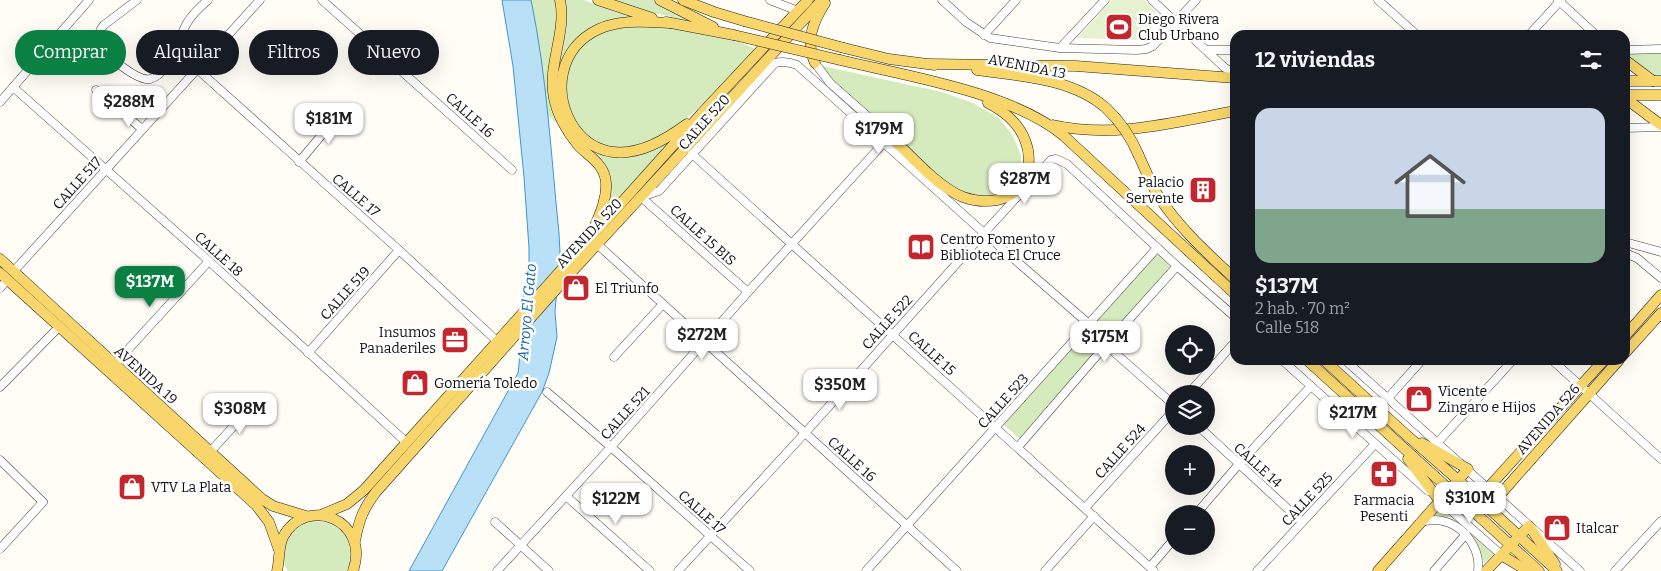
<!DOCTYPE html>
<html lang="es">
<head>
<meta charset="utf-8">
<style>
  :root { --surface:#171b24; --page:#20242c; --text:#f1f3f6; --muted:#9ea1a6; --line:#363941; --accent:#0b8043 }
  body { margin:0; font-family:Bitter,serif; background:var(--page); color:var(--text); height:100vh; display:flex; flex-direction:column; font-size:19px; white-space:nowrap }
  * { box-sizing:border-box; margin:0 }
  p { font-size:16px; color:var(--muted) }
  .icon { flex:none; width:28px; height:28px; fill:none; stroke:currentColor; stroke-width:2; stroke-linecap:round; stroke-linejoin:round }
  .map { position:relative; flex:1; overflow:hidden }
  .sheet { position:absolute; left:1230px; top:30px; width:400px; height:335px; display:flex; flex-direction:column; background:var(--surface); border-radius:15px; box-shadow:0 5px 20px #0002 }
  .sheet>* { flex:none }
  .hud { position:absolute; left:15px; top:30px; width:475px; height:45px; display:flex; gap:10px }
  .buttons { position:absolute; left:1165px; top:325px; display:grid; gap:10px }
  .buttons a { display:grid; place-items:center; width:50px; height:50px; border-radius:50%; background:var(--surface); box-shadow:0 5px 20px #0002; font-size:25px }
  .price { position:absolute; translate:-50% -42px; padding:0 11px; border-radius:10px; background:#fff; color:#222; font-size:16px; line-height:32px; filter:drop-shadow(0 1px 2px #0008) }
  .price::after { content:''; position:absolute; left:50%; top:30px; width:15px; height:11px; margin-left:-8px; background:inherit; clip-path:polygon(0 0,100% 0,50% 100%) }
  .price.selected { background:var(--accent); color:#fff }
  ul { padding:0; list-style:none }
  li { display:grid; align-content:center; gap:10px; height:265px; padding:0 25px }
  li+li { border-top:1px solid var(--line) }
  li span { display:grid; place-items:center; height:155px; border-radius:15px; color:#555 }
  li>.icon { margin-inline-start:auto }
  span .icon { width:90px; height:90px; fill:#fffc; stroke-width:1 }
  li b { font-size:21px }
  h2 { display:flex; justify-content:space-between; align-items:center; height:60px; padding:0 25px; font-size:21px }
  .pill { padding:0 18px; border-radius:22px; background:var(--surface); box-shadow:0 5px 20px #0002; font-size:18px; line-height:45px }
  .pill.selected { background:var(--accent); color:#fff }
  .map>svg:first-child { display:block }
  .green { fill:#d5ebbd }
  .pitch { fill:#e6f2cf }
  .water { fill:#b9e0f7; stroke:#3f96cf }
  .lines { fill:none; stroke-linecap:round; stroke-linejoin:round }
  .minor-casing { stroke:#444; stroke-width:9 }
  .major-casing { stroke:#222; stroke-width:11 }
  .minor { stroke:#fff; stroke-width:8 }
  .major { stroke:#f9d66b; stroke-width:10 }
  .major-bridge-casing { stroke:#222; stroke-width:11; stroke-linecap:butt }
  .major-bridge { stroke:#f9d66b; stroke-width:10 }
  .labels { text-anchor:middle; stroke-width:5; stroke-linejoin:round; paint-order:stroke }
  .poi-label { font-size:14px; fill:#111; stroke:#fff; text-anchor:start }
  .street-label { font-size:14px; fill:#111; stroke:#fff }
  .water-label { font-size:15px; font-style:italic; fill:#1768a6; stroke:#fff }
</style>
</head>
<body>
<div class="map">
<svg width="1661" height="571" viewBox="0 0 1661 571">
  <rect width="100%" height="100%" fill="#fffdf5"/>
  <g class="green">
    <polygon points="531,0 555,0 556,23 554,49 563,128 547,115 543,74"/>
    <path d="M564,0H584L615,12L642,18C626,19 609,19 594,27C540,57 551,152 617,156C637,157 657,145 675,137L600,222C608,203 616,178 602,159C597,152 588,148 581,142C570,134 563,120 559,107C552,81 560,60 564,35C566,23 565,12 564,0Z"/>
    <polygon points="608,0 653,0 694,22 636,9"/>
    <polygon points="625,22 665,25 728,37 755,49 706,102 671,131 633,147 608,148 584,133 568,110 565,91 568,69 578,49 595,33"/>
    <polygon points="1625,53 1661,53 1661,76 1652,76"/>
    <polygon points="822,66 942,92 973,103 999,118 1013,136 1021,156 1021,173 1010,187 999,195 987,198 966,194 950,185 833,80"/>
    <polygon points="1156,253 1173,267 1106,341 1090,327"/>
    <polygon points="1083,332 1100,347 1020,439 1004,425"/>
    <polygon points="1440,507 1494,554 1485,563 1468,534 1450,517 1430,517"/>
    <path d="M313,521C344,522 357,542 347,571H288C278,556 285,533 301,525C304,523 309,522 313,521Z"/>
  </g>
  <polygon class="pitch" points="1112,0 1144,0 1160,16 1137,40 1077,38"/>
  <path class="water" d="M502,0H531C547,76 551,156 559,233L560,253L555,312L557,337L549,373L542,392L442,571H409L518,373L519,365L523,297L529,265V248L524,177L513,66Z"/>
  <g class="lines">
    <defs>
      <g id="minor">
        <path d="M137,0L104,25C99,30 97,39 101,46C106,56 139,82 150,79C169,75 178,38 187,23C192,14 200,7 208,0"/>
        <polyline points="322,0 512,170"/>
        <polyline points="770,0 798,11"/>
        <polyline points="942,0 966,22 990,38 1060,48 1137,50 1146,49 1153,46 1196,0"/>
        <polyline points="1152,0 1225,68 1235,73"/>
        <polyline points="1378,0 1417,35"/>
        <polyline points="1558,0 1596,35"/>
        <polyline points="984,35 1016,0"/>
        <polyline points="1529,35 1561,0"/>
        <polyline points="1060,48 1105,0"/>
        <polyline points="1206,50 1235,50"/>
        <polyline points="1625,50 1661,49"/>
        <polyline points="197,69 399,250 498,342"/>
        <polyline points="13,87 209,261 406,442"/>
        <polyline points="96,90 142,129"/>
        <polyline points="0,102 89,0"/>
        <polyline points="1625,128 1661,127"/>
        <polyline points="692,154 1154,571"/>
        <polyline points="299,162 341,112"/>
        <path d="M641,197L659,191L775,63C783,61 789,62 797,65L984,233L1089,324"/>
        <polyline points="641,197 748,292"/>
        <polyline points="1625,242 1661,252"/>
        <polyline points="597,244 957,571"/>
        <polyline points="1625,253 1637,258 1661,278"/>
        <polyline points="14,271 260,0"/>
        <polyline points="0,288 7,280"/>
        <polyline points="1106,345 1174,405"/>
        <polyline points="308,353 399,250"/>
        <polyline points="614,357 663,304"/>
        <polyline points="1282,360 1428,491"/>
        <polyline points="1345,360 1580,571"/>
        <polyline points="1552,360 1661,459"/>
        <polyline points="113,366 209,261"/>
        <polyline points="0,387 59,327"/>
        <polyline points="547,392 611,447 750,571"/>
        <polyline points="1188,394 1235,342"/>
        <polyline points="1388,398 1422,360"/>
        <polyline points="1198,426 1302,522"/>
        <polyline points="1438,442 1513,360"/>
        <polyline points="1018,447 1106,345 1177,266"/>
        <polyline points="210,452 254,404"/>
        <polyline points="0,460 43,502 0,549"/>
        <polyline points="566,496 650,571"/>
        <polyline points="1437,498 1505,558"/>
        <polyline points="1085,508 1174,410"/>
        <polyline points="1196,514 1239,464 1311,386"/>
        <polyline points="495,522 549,571"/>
        <path d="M1420,522C1425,521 1431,520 1436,520C1462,522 1481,547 1478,571"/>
        <polyline points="1150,567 1174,539"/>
        <polyline points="497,571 611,447 748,292 890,136 830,83 815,63"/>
        <polyline points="678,571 805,433 984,233 1051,160 1056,159 1067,164 1177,266 1235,317"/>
        <polyline points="866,571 1157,248"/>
        <polyline points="1045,571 1094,516"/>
        <polyline points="1257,571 1375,444"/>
        <polyline points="1434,571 1466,534"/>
        <polyline points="1615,571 1661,521"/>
      </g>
      <g id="major">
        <path d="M560,0C567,33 547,65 554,98C557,114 567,132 578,145C589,157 605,164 606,183C607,200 599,216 593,230"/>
        <polyline points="598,0 652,18"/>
        <polyline points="660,0 713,27"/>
        <polyline points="683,0 714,12 744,21"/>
        <polyline points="666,22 734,35"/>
        <path d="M670,23C647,22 622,19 599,29C559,47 551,95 575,129C584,141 597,150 613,152C640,155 665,140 687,124"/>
        <polyline points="844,48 889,59 935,65"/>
        <path d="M840,60C907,76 1011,92 1064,136L1235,294"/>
        <polyline points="1625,60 1653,81"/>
        <path d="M815,63C805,41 813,22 825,3"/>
        <polyline points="930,64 1076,66 1235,78"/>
        <path d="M977,70C1020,76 1072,78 1106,108"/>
        <polyline points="1625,81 1661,81"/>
        <polyline points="1625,95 1661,95"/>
        <polyline points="1625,98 1661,125"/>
        <path d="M1053,125C1114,139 1175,122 1235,111"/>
        <path d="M890,136C909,154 939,188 963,197C974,201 986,202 997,200C1024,195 1035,165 1025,140C1019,124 1004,111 988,103"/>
        <path d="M1139,156C1145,169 1150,182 1157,194C1178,227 1207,253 1235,279"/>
        <polyline points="0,259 262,499 273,506 306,516"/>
        <polyline points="0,273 256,505 269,522 279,550"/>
        <polyline points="1625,336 1661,295"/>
        <polyline points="1625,353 1661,313"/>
        <polyline points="1307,360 1539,571"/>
        <polyline points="1324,360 1402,431 1458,480 1557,571"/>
        <polyline points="1408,459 1439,500"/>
        <polyline points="1488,488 1604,360"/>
        <polyline points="1498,497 1619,360"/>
        <polyline points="321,515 347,504 364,490 702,113 808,0"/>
        <path d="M355,541C359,520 363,509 376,492L567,277L822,0"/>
        <polyline points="1501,555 1528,571"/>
        <path d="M277,571C280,559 278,548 283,537C306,494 371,520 353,571"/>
        <polyline points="1378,571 1468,469 1422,443"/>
        <polyline points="1486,571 1529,526 1555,564"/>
      </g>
    </defs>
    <use href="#minor" class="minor-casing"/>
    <use href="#major" class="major-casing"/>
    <use href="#minor" class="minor"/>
    <use href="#major" class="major"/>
    <defs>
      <g id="major-bridge">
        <polyline points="744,21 844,48"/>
        <polyline points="734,35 840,60"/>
        <path d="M1106,108C1121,122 1131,137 1139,156"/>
      </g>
    </defs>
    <use href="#major-bridge" class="major-bridge-casing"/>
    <use href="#major-bridge" class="major-bridge"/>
  </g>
  <defs>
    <symbol id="stadium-square" viewBox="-11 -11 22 22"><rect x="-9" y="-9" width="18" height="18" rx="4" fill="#c4262e" stroke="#fff"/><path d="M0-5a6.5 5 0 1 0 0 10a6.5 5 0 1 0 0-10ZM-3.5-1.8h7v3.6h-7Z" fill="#fff"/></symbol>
    <symbol id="building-square" viewBox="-11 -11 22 22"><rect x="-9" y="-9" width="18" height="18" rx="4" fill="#c4262e" stroke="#fff"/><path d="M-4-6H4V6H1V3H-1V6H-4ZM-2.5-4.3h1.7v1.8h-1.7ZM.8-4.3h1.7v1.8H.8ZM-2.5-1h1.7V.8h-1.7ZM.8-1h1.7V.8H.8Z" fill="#fff"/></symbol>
    <symbol id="library-square" viewBox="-11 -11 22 22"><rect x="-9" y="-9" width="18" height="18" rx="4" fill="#c4262e" stroke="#fff"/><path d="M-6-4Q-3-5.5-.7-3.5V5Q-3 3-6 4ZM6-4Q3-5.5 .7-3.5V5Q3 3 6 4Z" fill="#fff"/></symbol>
    <symbol id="shop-square" viewBox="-11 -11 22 22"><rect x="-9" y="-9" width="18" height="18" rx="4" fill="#c4262e" stroke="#fff"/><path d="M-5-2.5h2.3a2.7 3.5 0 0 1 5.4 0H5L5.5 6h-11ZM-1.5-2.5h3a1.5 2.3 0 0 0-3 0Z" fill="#fff"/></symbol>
    <symbol id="office-square" viewBox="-11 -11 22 22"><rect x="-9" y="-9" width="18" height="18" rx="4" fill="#c4262e" stroke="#fff"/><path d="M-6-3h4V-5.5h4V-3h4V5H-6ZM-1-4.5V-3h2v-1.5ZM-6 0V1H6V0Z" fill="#fff"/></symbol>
    <symbol id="pharmacy-square" viewBox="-11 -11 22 22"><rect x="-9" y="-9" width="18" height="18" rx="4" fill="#c4262e" stroke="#fff"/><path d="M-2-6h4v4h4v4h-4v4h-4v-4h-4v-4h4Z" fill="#fff"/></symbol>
  </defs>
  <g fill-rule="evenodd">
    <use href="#stadium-square" x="1103" y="11" width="32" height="32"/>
    <use href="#building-square" x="1187" y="174" width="32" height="32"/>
    <use href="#library-square" x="905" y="231" width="32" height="32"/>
    <use href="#shop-square" x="560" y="272" width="32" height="32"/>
    <use href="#office-square" x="439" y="324" width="32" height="32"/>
    <use href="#shop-square" x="399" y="367" width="32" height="32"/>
    <use href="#shop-square" x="1403" y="383" width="32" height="32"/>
    <use href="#pharmacy-square" x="1368" y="458" width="32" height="32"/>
    <use href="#shop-square" x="116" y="471" width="32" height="32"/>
    <use href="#shop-square" x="1541" y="512" width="32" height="32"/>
  </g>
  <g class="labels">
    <g class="poi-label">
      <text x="1138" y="24">Diego Rivera<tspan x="1138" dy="16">Club Urbano</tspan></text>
      <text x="1184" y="187" text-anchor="end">Palacio<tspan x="1184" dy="16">Servente</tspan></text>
      <text x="940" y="244">Centro Fomento y<tspan x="940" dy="16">Biblioteca El Cruce</tspan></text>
      <text x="595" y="293">El Triunfo</text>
      <text x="436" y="337" text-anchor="end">Insumos<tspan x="436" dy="16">Panaderiles</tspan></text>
      <text x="434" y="388">Gomería Toledo</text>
      <text x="1438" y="396">Vicente<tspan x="1438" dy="16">Zingaro e Hijos</tspan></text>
      <text x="151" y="492">VTV La Plata</text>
      <text x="1384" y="505" text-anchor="middle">Farmacia<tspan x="1384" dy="16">Pesenti</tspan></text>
      <text x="1576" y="533">Italcar</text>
    </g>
    <g class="street-label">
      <text transform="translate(1027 66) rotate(11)" y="5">AVENIDA 13</text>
      <text transform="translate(470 115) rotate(42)" y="5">CALLE 16</text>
      <text transform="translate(704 122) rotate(-48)" y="5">CALLE 520</text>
      <text transform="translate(77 183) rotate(-48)" y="5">CALLE 517</text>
      <text transform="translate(356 195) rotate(41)" y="5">CALLE 17</text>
      <text transform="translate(589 233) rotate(-47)" y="5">AVENIDA 520</text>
      <text transform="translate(703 235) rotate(42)" y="5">CALLE 15 BIS</text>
      <text transform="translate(219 254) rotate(42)" y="5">CALLE 18</text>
      <text transform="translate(345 293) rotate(-48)" y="5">CALLE 519</text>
      <text transform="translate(887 322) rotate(-48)" y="5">CALLE 522</text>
      <text transform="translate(932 353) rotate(42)" y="5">CALLE 15</text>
      <text transform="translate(146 375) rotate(42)" y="5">AVENIDA 19</text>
      <text transform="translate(1003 401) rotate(-48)" y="5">CALLE 523</text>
      <text transform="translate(625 413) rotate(-48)" y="5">CALLE 521</text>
      <text transform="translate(1548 419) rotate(-49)" y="5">AVENIDA 526</text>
      <text transform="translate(1120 451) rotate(-48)" y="5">CALLE 524</text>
      <text transform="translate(852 459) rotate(42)" y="5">CALLE 16</text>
      <text transform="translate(1258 465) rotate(42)" y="5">CALLE 14</text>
      <text transform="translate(1307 499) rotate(-47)" y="5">CALLE 525</text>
      <text transform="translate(702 512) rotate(42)" y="5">CALLE 17</text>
    </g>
    <g class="water-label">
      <text transform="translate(527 312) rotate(-85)" y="5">Arroyo El Gato</text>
    </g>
  </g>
</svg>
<div class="buttons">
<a><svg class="icon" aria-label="locate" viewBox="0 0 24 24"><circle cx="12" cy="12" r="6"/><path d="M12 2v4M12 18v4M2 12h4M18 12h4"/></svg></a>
<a><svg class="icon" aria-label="layers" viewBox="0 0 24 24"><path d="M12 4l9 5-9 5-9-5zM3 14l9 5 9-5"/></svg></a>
<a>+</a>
<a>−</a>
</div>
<b class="price" style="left:129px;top:128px">$288M</b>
<b class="price" style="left:329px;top:145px">$181M</b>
<b class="price" style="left:879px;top:155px">$179M</b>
<b class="price" style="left:1025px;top:205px">$287M</b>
<b class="price selected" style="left:150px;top:308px">$137M</b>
<b class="price" style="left:702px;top:361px">$272M</b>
<b class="price" style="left:1105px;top:363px">$175M</b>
<b class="price" style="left:840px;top:411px">$350M</b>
<b class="price" style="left:240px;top:435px">$308M</b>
<b class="price" style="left:1353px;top:439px">$217M</b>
<b class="price" style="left:1470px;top:524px">$310M</b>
<b class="price" style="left:616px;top:525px">$122M</b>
<div class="hud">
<a class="pill selected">Comprar</a>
<a class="pill">Alquilar</a>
<a class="pill">Filtros</a>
<a class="pill">Nuevo</a>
</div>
<section class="sheet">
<h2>12 viviendas<svg class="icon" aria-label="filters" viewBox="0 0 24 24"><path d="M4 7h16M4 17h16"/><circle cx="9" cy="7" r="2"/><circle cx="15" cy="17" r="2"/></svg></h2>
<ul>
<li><span style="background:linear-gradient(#c9d6e8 65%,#7fa58c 0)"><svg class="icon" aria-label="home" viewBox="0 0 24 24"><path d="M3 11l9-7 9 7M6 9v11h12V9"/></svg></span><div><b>$137M</b><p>2 hab. · 70 m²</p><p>Calle 518</p></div></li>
</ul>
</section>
</div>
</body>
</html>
